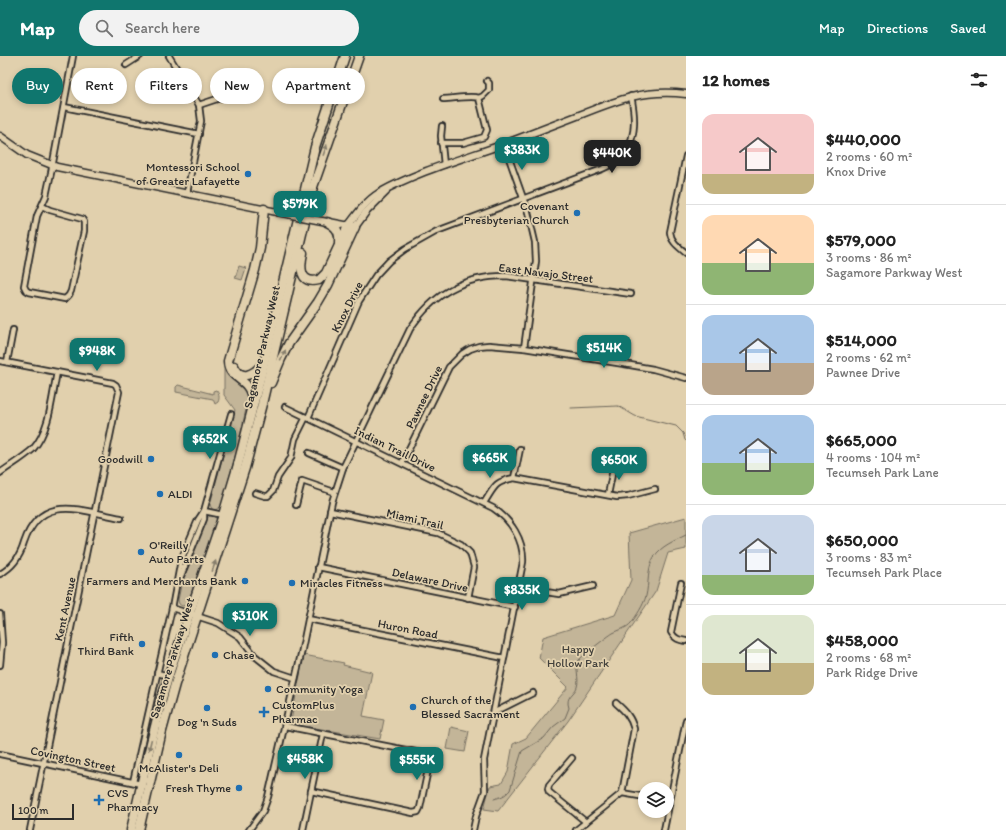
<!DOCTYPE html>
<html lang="en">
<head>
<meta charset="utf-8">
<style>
  :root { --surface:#fff; --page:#f2f2f2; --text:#222; --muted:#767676; --line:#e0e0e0; --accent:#0f766e }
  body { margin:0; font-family:Itim,sans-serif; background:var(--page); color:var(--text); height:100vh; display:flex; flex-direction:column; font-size:15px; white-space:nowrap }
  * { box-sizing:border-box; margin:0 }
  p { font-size:13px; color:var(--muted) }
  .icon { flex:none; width:22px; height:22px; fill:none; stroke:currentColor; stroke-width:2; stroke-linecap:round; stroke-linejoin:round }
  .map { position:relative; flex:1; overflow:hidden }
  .side { display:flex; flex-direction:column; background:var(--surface); width:320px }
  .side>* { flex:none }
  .guide { position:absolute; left:12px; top:12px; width:380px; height:36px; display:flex; gap:8px }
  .fabs { position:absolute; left:638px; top:726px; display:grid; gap:8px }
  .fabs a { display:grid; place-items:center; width:36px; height:36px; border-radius:50%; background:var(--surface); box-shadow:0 2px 6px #0003; font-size:20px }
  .scale { position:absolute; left:12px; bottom:10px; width:62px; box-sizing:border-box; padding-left:4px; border:2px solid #2b2b2b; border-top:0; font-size:11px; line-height:14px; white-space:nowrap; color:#2b2b2b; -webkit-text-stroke:3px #e1d0ad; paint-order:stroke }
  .price { position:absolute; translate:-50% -34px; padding:0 9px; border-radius:8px; background:var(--accent); color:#fff; font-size:13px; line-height:26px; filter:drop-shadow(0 1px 2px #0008) }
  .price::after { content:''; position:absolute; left:50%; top:24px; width:12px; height:9px; margin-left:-6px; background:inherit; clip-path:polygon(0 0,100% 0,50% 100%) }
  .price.on { background:#222; color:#fff }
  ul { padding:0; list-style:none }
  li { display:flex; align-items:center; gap:12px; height:100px; padding:0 16px }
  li+li { border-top:1px solid var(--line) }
  li span { display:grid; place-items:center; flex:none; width:112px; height:80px; border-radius:12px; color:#555 }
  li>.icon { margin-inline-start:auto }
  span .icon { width:48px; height:48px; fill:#fffc; stroke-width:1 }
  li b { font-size:17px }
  h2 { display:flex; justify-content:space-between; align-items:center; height:48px; padding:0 16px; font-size:17px }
  .chip { padding:0 14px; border-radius:18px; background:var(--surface); box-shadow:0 2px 6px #0003; font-size:14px; line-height:36px }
  .chip.on { background:var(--accent); color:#fff }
  header { display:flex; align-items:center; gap:24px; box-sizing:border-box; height:56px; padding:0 20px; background:var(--accent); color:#fff }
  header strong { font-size:19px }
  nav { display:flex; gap:22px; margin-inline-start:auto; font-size:14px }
  .search { width:280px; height:36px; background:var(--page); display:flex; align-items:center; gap:10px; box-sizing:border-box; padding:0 14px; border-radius:22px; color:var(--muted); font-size:15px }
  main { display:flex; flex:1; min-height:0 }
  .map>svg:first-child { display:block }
  .green { fill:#c3b598; stroke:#777062 }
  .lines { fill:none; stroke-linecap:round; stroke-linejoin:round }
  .stream { stroke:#6c665a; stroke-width:1 }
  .street-casing { stroke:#2b2b2b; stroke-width:8 }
  .secondary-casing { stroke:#2b2b2b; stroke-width:9 }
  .highway-casing { stroke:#2b2b2b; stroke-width:11 }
  .street { stroke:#e1d0ad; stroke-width:4.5 }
  .secondary { stroke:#e1d0ad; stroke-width:6 }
  .highway { stroke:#e1d0ad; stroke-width:8 }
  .secondary-bridge-casing { stroke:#2b2b2b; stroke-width:9; stroke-linecap:butt }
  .secondary-bridge { stroke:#e1d0ad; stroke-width:6 }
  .oneway { fill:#867e6c }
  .poi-dot { fill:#1f6fb2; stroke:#e1d0ad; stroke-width:1.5 }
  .labels { text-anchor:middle; stroke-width:3.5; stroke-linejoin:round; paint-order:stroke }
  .poi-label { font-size:12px; fill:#2b2b2b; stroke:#e1d0ad; text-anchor:start }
  .street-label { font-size:12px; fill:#2b2b2b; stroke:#e1d0ad }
  .park-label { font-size:12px; fill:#42403b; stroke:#e1d0ad }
</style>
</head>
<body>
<header>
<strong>Map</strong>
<div class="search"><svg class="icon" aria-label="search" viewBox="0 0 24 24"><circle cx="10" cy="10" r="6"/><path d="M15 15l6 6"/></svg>Search here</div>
<nav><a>Map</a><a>Directions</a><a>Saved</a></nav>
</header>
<main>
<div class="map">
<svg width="686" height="774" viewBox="0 0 686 774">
  <rect width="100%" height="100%" fill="#e1d0ad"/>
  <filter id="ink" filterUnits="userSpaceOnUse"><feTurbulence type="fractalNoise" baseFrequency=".025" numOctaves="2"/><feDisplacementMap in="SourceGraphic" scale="8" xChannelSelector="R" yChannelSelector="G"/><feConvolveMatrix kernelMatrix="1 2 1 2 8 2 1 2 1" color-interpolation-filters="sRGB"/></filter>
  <g filter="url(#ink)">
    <g class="green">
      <polygon points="239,210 246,212 242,224 235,222"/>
      <polygon points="225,308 226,315 230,322 244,333 246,336 248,344 237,394 221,451 215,454 212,453 210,449 235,354 224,339 224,309"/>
      <path d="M178,329L213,338V335L216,334C219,337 220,342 218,346L215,348L213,343L176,336V331Z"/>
      <polygon points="211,459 216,462 217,465 188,547 186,549 182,550 179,548 178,544 184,516 206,463"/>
      <polygon points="686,461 686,493 668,497 656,535 568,665 498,755 484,753 490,730 501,728 508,716 513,688 526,682 568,631 539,602 543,581 615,559 631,524 629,477"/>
      <polygon points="304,599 344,607 343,609 372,616 363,660 384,664 380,683 292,668 291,665"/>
      <polygon points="451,671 469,675 465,696 447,693"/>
    </g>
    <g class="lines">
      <g class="stream">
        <polyline points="571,352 618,350 635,360 676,370 683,377 685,384 686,385"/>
        <path d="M494,743C501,741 505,740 510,734L522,695L544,682L553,671L565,662L569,652C565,640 574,639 577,631C580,622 574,612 579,604C582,600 608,580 613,577C619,574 627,572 631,567C637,559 643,550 646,540C649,528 647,512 654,501C661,490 674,485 686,479"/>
      </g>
      <defs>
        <g id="street">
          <polyline points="169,0 199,49 201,65 187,137"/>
          <polyline points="126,9 140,0"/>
          <polyline points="479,42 483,40 489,34 489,27 487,25"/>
          <polyline points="199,49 223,41"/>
          <polyline points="64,51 199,78"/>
          <polyline points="442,70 441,80 444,109"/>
          <path d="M441,87H463L484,81L487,74L479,42C472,39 452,43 443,43"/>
          <polyline points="504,88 528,156 535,186 536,205 524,292"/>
          <path d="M686,100L670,176C671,186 679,191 686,197"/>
          <polyline points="42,150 50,154 82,163 84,166 84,175 71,235 69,239 65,243 29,236 26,234 24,230 37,160 46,140 51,117 73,0"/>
          <polyline points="0,305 113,327 116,329 119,336 30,774"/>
          <polyline points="7,306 13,274"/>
          <path d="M285,351L493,452C511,464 524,484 523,506L484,704L485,735L476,760L473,774"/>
          <path d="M308,362L359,245L376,219L389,205L405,193L437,175L602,113C635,99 638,72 631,40"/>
          <polyline points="309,397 343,412"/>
          <polyline points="402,407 449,311 462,298 470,293 479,290 489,289 524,292 630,309 653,313 686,322"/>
          <path d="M0,417C11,409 23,402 33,393C50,374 52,341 57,316"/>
          <polyline points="514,422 520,393"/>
          <polyline points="255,437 265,440 268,440 273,435 278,421 291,402 295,383 306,361"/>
          <polyline points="608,439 614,408"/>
          <path d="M484,447C495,430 494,426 514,422L617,441L628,440L655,433"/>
          <polyline points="296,449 302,425 334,436"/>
          <polyline points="204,455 223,459"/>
          <polyline points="330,455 438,477 461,488 470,497 474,511 468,542"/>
          <polyline points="318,511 515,551"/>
          <path d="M0,518C13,511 20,501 24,487C41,436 81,455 121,462"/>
          <polyline points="178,524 181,520 204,463 204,455 231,358"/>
          <path d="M681,527L671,576C675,583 679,584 686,585"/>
          <polyline points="519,532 559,538 593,530"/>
          <polyline points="172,552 218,567 240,581 255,600 274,615 295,622"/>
          <polyline points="0,558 2,587 0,609"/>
          <polyline points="308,563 504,602"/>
          <polyline points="157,617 169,620"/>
          <path d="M616,647C625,655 631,661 634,673L622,737"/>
          <polyline points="493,657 533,637"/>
          <polyline points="285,670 431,699 420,752 418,756 413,757 311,735"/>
          <polyline points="0,698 141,728"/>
          <polyline points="572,702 549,729 548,733 549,736 586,766"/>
          <polyline points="133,726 172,552 181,504 198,464 204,455"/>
          <path d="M249,774L263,755L268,741L301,598L332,446L343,412L410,273C433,238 463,220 506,220L631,238"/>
          <polyline points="303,774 323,678"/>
          <polyline points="576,774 622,737 645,741"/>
          <polyline points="664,774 686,664"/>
        </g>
        <g id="secondary">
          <polyline points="0,80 27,99 57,111 277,156"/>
          <polyline points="329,166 355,171 366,156 386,136"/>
          <path d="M348,170C357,158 366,145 379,137C418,115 462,103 504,88C528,79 553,69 577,60C617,44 643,33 686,38"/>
        </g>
        <g id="highway">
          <path d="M327,166C337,171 340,176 339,187"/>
          <path d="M303,197C300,210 299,229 319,224L326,217L348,170"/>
          <path d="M234,310C241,326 254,318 262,309"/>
          <polyline points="271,327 281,303 289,287 318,246 328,229 355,171"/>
          <path d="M253,346C252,340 251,335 247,330C240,321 228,319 228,305L255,214L260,192L264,153"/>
          <polyline points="131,774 149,695 162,642 170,615 223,459 237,412 264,307 315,91 345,0"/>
          <polyline points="139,774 162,675 175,628 245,412 262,348 313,131 359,0"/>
        </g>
      </defs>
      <use href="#street" class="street-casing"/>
      <use href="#secondary" class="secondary-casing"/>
      <use href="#highway" class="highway-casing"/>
      <use href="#street" class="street"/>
      <use href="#secondary" class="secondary"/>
      <use href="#highway" class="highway"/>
      <defs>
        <polyline id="secondary-bridge" points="277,156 327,166"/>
      </defs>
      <use href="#secondary-bridge" class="secondary-bridge-casing"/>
      <use href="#secondary-bridge" class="secondary-bridge"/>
    </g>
    <defs><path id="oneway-solid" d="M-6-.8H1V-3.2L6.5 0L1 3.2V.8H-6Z"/></defs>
    <g class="oneway">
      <use href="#oneway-solid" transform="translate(325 94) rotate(-71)"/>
      <use href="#oneway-solid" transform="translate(283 299) rotate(-63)"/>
      <use href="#oneway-solid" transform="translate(214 510) rotate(-72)"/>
      <use href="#oneway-solid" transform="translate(150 689) rotate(104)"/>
    </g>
  </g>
  <g class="poi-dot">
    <circle cx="248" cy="118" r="4"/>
    <circle cx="577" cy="157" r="4"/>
    <circle cx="151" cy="403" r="4"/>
    <circle cx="160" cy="438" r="4"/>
    <circle cx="141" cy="496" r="4"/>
    <circle cx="245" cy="525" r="4"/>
    <circle cx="292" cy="527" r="4"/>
    <circle cx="142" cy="588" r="4"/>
    <circle cx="215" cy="599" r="4"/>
    <circle cx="268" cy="633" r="4"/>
    <circle cx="413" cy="651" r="4"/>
    <circle cx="207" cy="652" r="4"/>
    <path d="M262 650h4v4h4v4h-4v4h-4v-4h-4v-4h4z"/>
    <circle cx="179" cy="699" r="4"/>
    <circle cx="239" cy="732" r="4"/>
    <path d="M97 738h4v4h4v4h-4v4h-4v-4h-4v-4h4z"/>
  </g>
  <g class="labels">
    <g class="poi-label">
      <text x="240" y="115" text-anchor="end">Montessori School<tspan x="240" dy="14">of Greater Lafayette</tspan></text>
      <text x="569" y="154" text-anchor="end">Covenant<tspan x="569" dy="14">Presbyterian Church</tspan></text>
      <text x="143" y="407" text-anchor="end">Goodwill</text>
      <text x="168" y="442">ALDI</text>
      <text x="149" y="493">O'Reilly<tspan x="149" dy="14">Auto Parts</tspan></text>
      <text x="237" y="529" text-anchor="end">Farmers and Merchants Bank</text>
      <text x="300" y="531">Miracles Fitness</text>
      <text x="134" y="585" text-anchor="end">Fifth<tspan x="134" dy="14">Third Bank</tspan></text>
      <text x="223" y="603">Chase</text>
      <text x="276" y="637">Community Yoga</text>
      <text x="421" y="648">Church of the<tspan x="421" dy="14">Blessed Sacrament</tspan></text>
      <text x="272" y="653">CustomPlus<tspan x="272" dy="14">Pharmac</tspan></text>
      <text x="207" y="670" text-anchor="middle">Dog 'n Suds</text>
      <text x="179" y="716" text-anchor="middle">McAlister's Deli</text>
      <text x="231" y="736" text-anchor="end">Fresh Thyme</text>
      <text x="107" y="741">CVS<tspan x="107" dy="14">Pharmacy</tspan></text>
    </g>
    <g class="street-label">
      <text transform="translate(546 217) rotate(7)" y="4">East Navajo Street</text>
      <text transform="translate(347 251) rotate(-63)" y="4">Knox Drive</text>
      <text transform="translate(262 291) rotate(-77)" y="4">Sagamore Parkway West</text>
      <text transform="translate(424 341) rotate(-64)" y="4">Pawnee Drive</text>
      <text transform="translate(395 393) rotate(26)" y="4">Indian Trail Drive</text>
      <text transform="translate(415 463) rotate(13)" y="4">Miami Trail</text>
      <text transform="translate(430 524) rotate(12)" y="4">Delaware Drive</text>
      <text transform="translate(65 553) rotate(-78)" y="4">Kent Avenue</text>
      <text transform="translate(408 573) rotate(11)" y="4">Huron Road</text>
      <text transform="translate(172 602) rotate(-73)" y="4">Sagamore Parkway West</text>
      <text transform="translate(73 703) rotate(12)" y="4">Covington Street</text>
    </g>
    <g class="park-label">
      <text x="578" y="597">Happy<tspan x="578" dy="14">Hollow Park</tspan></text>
    </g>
  </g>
</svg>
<div class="fabs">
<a><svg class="icon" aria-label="layers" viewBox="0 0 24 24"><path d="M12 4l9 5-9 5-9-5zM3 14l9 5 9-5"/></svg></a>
</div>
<div class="scale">100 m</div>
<b class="price" style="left:522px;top:115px">$383K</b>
<b class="price on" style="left:612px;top:118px">$440K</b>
<b class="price" style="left:300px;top:169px">$579K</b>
<b class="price" style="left:604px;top:313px">$514K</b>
<b class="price" style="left:97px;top:316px">$948K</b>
<b class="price" style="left:210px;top:404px">$652K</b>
<b class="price" style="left:490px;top:423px">$665K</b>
<b class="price" style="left:619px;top:425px">$650K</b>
<b class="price" style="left:522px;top:555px">$835K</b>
<b class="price" style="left:250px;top:581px">$310K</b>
<b class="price" style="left:305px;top:724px">$458K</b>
<b class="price" style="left:417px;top:725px">$555K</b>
<div class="guide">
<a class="chip on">Buy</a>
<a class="chip">Rent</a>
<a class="chip">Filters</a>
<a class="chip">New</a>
<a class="chip">Apartment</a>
</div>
</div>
<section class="side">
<h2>12 homes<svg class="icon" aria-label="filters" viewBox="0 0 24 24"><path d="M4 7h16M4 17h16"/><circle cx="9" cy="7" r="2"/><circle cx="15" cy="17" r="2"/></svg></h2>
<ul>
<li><span style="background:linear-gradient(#f6c9c9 75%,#c2b280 0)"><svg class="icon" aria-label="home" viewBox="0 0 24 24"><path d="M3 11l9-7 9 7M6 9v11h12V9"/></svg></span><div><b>$440,000</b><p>2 rooms · 60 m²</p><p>Knox Drive</p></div></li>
<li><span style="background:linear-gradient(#ffd9b3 60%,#8fb573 0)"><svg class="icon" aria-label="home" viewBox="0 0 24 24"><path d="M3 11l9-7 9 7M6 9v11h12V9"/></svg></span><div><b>$579,000</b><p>3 rooms · 86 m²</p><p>Sagamore Parkway West</p></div></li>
<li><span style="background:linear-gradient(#a9c7e8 60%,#b9a48a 0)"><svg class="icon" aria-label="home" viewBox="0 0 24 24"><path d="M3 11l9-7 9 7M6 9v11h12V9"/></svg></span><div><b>$514,000</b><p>2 rooms · 62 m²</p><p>Pawnee Drive</p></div></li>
<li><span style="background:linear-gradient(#a9c7e8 60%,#8fb573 0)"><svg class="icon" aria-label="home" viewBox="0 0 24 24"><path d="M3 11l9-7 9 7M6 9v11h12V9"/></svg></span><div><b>$665,000</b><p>4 rooms · 104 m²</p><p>Tecumseh Park Lane</p></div></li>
<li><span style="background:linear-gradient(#c9d6e8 75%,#8fb573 0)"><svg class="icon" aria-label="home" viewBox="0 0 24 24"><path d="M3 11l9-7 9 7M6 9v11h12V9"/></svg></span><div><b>$650,000</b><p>3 rooms · 83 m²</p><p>Tecumseh Park Place</p></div></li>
<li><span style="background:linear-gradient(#dfe7d0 60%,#c2b280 0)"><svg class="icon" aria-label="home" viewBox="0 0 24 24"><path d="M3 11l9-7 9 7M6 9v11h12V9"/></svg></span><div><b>$458,000</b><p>2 rooms · 68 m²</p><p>Park Ridge Drive</p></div></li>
</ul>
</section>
</main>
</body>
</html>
